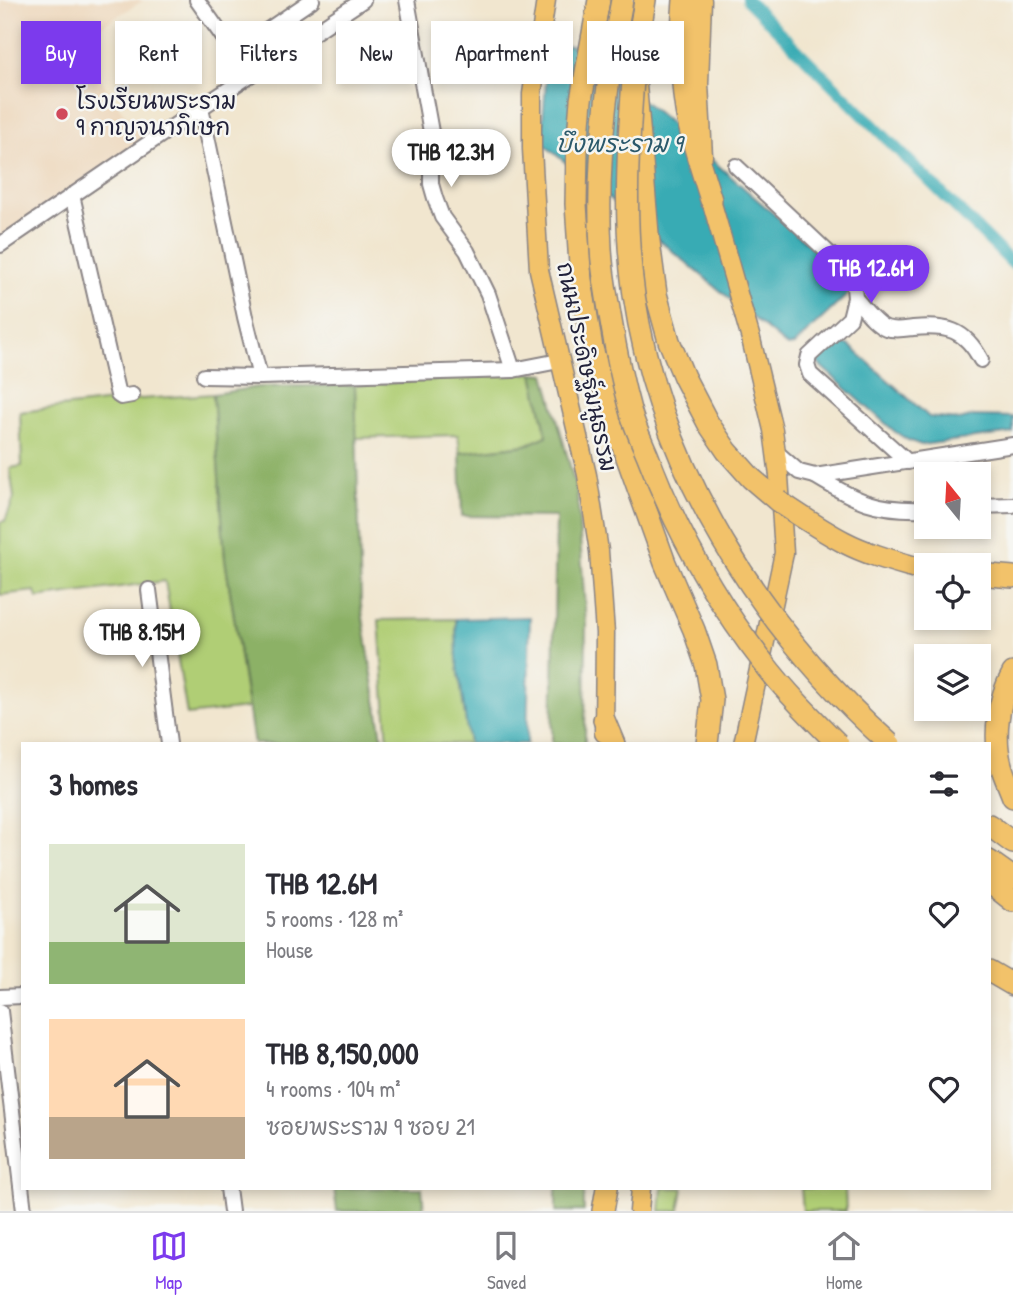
<!DOCTYPE html>
<html lang="en">
<head>
<meta charset="utf-8">
<style>
  :root { --surface:#fff; --page:#f7f7f7; --text:#2b2b33; --muted:#7c7c81; --line:#e1e1e2; --accent:#7c3aed }
  body { margin:0; font-family:"Patrick Hand","Playpen Sans Thai",sans-serif; background:var(--page); color:var(--text); height:100vh; display:flex; flex-direction:column; font-size:26px; white-space:nowrap }
  * { box-sizing:border-box; margin:0 }
  p { font-size:23px; color:var(--muted) }
  .icon { flex:none; width:38px; height:38px; fill:none; stroke:currentColor; stroke-width:2; stroke-linecap:round; stroke-linejoin:round }
  .map { position:relative; flex:1; overflow:hidden }
  .panel { position:absolute; left:21px; top:742px; width:970px; height:448px; display:flex; flex-direction:column; background:var(--surface); border-radius:0px; box-shadow:0 4px 10px #0003 }
  .panel>* { flex:none }
  .hud { position:absolute; left:21px; top:21px; width:971px; height:63px; display:flex; gap:14px }
  .needle { width:46px; rotate:342deg }
  .buttons { position:absolute; left:914px; top:462px; display:grid; gap:14px }
  .buttons a { display:grid; place-items:center; width:77px; height:77px; border-radius:0px; background:var(--surface); box-shadow:0 4px 10px #0003; font-size:35px }
  .price { position:absolute; translate:-50% -60px; padding:0 16px; border-radius:24px; background:#fff; color:#222; font-size:23px; line-height:46px; filter:drop-shadow(0 2px 4px #0008) }
  .price::after { content:''; position:absolute; left:50%; top:42px; width:21px; height:16px; margin-left:-10px; background:inherit; clip-path:polygon(0 0,100% 0,50% 100%) }
  .price.current { background:var(--accent); color:#fff }
  ul { padding:0; list-style:none }
  li { display:flex; align-items:center; gap:21px; height:175px; padding:0 28px }
  li span { display:grid; place-items:center; flex:none; width:196px; height:140px; border-radius:0px; color:#555 }
  li>.icon { margin-inline-start:auto }
  span .icon { width:84px; height:84px; fill:#fffc; stroke-width:1 }
  li b { font-size:30px }
  h2 { display:flex; justify-content:space-between; align-items:center; height:84px; padding:0 28px; font-size:30px }
  .chip { padding:0 24px; border-radius:0px; background:var(--surface); box-shadow:0 4px 10px #0003; font-size:24px; line-height:63px }
  .chip.current { background:var(--accent); color:#fff }
  .tab-bar { display:flex; justify-content:space-around; align-items:center; height:98px; border-top:2px solid var(--line); background:var(--surface); font-size:19px; color:var(--muted) }
  .tab-bar a { display:grid; justify-items:center; gap:4px }
  .tab-bar .current { color:var(--accent) }
  .map>svg:first-child { display:block }
  .built { fill:#edd7bb }
  .green { fill:#b0ce75; stroke:#697858; stroke-width:2 }
  .forest { fill:#8cb166; stroke:#576a50; stroke-width:2 }
  .water { fill:#39abb4; stroke:#2e6678; stroke-width:2 }
  .lines { fill:none; stroke-linecap:round; stroke-linejoin:round }
  .canal { stroke:#39abb4; stroke-width:12 }
  .minor-casing { stroke:#8a8485; stroke-width:18 }
  .major-casing { stroke:#8a8485; stroke-width:21 }
  .highway-casing { stroke:#8a8485; stroke-width:24 }
  .minor { stroke:#fff; stroke-width:14 }
  .major { stroke:#f2c26a; stroke-width:18 }
  .highway { stroke:#f2c26a; stroke-width:21 }
  .highway-bridge-casing { stroke:#8a8485; stroke-width:24; stroke-linecap:butt }
  .highway-bridge { stroke:#f2c26a; stroke-width:21 }
  .poi-dot { fill:#d1495b; stroke:#f6f6f2; stroke-width:2.5 }
  .labels { text-anchor:middle; stroke-width:5; stroke-linejoin:round; paint-order:stroke }
  .poi-label { font-size:23px; fill:#22223b; stroke:#f6f6f2; text-anchor:start }
  .street-label { font-size:23px; fill:#22223b; stroke:#f6f6f2 }
  .water-label { font-size:24px; font-style:italic; fill:#2b596b; stroke:#f6f6f2 }
</style>
</head>
<body>
<div class="map">
<svg width="1013" height="1211" viewBox="0 0 1013 1211">
  <rect width="100%" height="100%" fill="#f6f6f2"/>
  <filter id="ink" filterUnits="userSpaceOnUse"><feTurbulence type="fractalNoise" baseFrequency=".0143" numOctaves="2"/><feDisplacementMap in="SourceGraphic" scale="14" xChannelSelector="R" yChannelSelector="G"/><feConvolveMatrix kernelMatrix="1 2 1 2 8 2 1 2 1" color-interpolation-filters="sRGB"/></filter>
  <filter id="wash" filterUnits="userSpaceOnUse"><feTurbulence type="fractalNoise" baseFrequency=".00686" numOctaves="4" result="noise"/><feDisplacementMap in="SourceGraphic" scale="28" xChannelSelector="R" yChannelSelector="G"/><feGaussianBlur stdDeviation="1.57" result="paint"/><feColorMatrix in="noise" values="0 0 0 0 0 0 0 0 0 0 0 0 0 0 0 0 0 1.4 0 .05"/><feComposite in="paint" operator="in"/></filter>
  <g filter="url(#wash)">
    <rect width="100%" height="100%" fill="#f1e6cf"/>
    <polygon class="built" points="0,0 144,0 75,42 143,141 0,239"/>
    <g class="green">
      <polygon points="533,373 547,436 526,445 460,453 458,435 356,438 355,385"/>
      <polygon points="213,394 225,559 248,708 187,715 165,581 37,598 35,591 0,595 0,522 5,521 14,498 10,468 22,466 20,412 112,401"/>
      <polygon points="456,619 457,659 469,744 388,744 379,620"/>
      <polygon points="662,1188 683,1188 679,1211 660,1211"/>
      <polygon points="801,1188 845,1188 846,1211 803,1211"/>
    </g>
    <g class="forest">
      <polygon points="533,373 545,374 577,492 586,624 585,744 552,744 556,517 462,516 460,453 526,445 547,436"/>
      <polygon points="355,385 361,605 383,744 254,744 225,559 213,394 258,387"/>
      <polygon points="334,1188 422,1188 424,1211 337,1211"/>
      <rect x="556" y="1188" width="28" height="23"/>
    </g>
    <g class="water">
      <polygon points="558,45 573,46 657,112 848,279 849,293 794,345 787,346 541,142 549,48"/>
      <polygon points="831,344 849,345 929,417 959,420 975,416 1013,417 1013,433 921,445 908,440 894,431 816,362"/>
      <polygon points="530,617 527,744 469,744 457,659 456,619"/>
    </g>
    <g class="lines">
      <polyline class="canal" points="747,0 1013,264"/>
    </g>
  </g>
  <g filter="url(#ink)">
    <g class="lines">
      <defs>
        <g id="minor">
          <polyline points="197,0 250,75"/>
          <polyline points="407,0 431,132 431,184 435,198 442,217 467,251 488,294 513,370"/>
          <polyline points="234,53 312,0"/>
          <polyline points="201,108 245,317 260,377 513,370 559,361"/>
          <polyline points="736,166 853,276 855,298 850,318 809,356 807,365 810,374 908,462"/>
          <polyline points="72,195 118,395 121,397 132,395"/>
          <polyline points="0,245 190,115 363,0"/>
          <path d="M855,298C864,308 874,323 886,328C895,331 905,329 913,328C947,325 965,329 981,360"/>
          <polyline points="204,376 260,377"/>
          <polyline points="775,451 799,472 815,476 1013,445"/>
          <path d="M815,476C856,501 876,511 926,509"/>
          <polyline points="978,506 1013,505"/>
          <polyline points="149,590 169,744"/>
          <polyline points="0,997 23,996"/>
          <polyline points="0,1011 24,1211"/>
          <polyline points="228,1188 231,1211"/>
        </g>
        <g id="major">
          <polyline points="546,0 532,94 532,149 539,270 587,475 599,551 605,633 604,733"/>
          <polyline points="702,0 699,84 703,156"/>
          <polyline points="708,187 711,200 751,339 773,430 779,476 784,553 743,744"/>
          <polyline points="639,1211 641,1188"/>
        </g>
        <g id="highway">
          <polyline points="599,0 581,100 577,149 576,204 581,280 592,348 611,413 665,563 694,630 706,665 712,700 707,744"/>
          <polyline points="645,0 634,67 648,234 656,294 669,341 684,377 708,423 727,451 751,478 778,501"/>
          <path d="M684,0C681,37 680,73 686,110C691,140 702,170 711,200"/>
          <polyline points="978,574 1013,577"/>
          <path d="M1013,673C998,699 993,736 1001,765C1004,776 1009,786 1013,797"/>
          <polyline points="604,720 614,744"/>
          <polyline points="989,825 1013,843"/>
          <polyline points="989,861 1013,878"/>
          <polyline points="989,882 1013,901"/>
          <polyline points="989,971 1013,985"/>
          <polyline points="603,1211 607,1188"/>
        </g>
      </defs>
      <use href="#minor" class="minor-casing"/>
      <use href="#major" class="major-casing"/>
      <use href="#highway" class="highway-casing"/>
      <use href="#minor" class="minor"/>
      <use href="#major" class="major"/>
      <use href="#highway" class="highway"/>
      <defs>
        <g id="highway-bridge">
          <path d="M622,0C606,82 596,164 601,248C602,272 607,297 611,321C616,351 622,381 630,410C634,425 641,440 647,454C675,528 714,599 763,662C785,691 812,718 838,744"/>
          <path d="M634,67C628,143 623,219 634,295C660,470 760,627 890,744"/>
          <path d="M778,501C799,515 821,530 844,542C869,555 897,562 924,570"/>
        </g>
      </defs>
      <use href="#highway-bridge" class="highway-bridge-casing"/>
      <use href="#highway-bridge" class="highway-bridge"/>
    </g>
  </g>
  <circle class="poi-dot" cx="62" cy="114" r="7"/>
  <g class="labels">
    <g class="poi-label">
      <text x="76" y="109">โรงเรียนพระราม<tspan x="76" dy="26">9 กาญจนาภิเษก</tspan></text>
    </g>
    <g class="street-label">
      <text transform="translate(587 367) rotate(78)" y="8">ถนนประดิษฐ์มนูธรรม</text>
    </g>
    <g class="water-label">
      <text x="619" y="152">บึงพระราม 9</text>
    </g>
  </g>
</svg>
<div class="buttons">
<a><svg class="needle" viewBox="-14 -14 28 28"><path d="M0-13l5 13h-10z" fill="#e53935"/><path d="M0 13l5-13h-10z" fill="#7c7c81"/></svg></a>
<a><svg class="icon" aria-label="locate" viewBox="0 0 24 24"><circle cx="12" cy="12" r="6"/><path d="M12 2v4M12 18v4M2 12h4M18 12h4"/></svg></a>
<a><svg class="icon" aria-label="layers" viewBox="0 0 24 24"><path d="M12 4l9 5-9 5-9-5zM3 14l9 5 9-5"/></svg></a>
</div>
<b class="price" style="left:451px;top:189px">THB 12.3M</b>
<b class="price current" style="left:871px;top:305px">THB 12.6M</b>
<b class="price" style="left:142px;top:669px">THB 8.15M</b>
<div class="hud">
<a class="chip current">Buy</a>
<a class="chip">Rent</a>
<a class="chip">Filters</a>
<a class="chip">New</a>
<a class="chip">Apartment</a>
<a class="chip">House</a>
</div>
<section class="panel">
<h2>3 homes<svg class="icon" aria-label="filters" viewBox="0 0 24 24"><path d="M4 7h16M4 17h16"/><circle cx="9" cy="7" r="2"/><circle cx="15" cy="17" r="2"/></svg></h2>
<ul>
<li><span style="background:linear-gradient(#dfe7d0 70%,#8fb573 0)"><svg class="icon" aria-label="home" viewBox="0 0 24 24"><path d="M3 11l9-7 9 7M6 9v11h12V9"/></svg></span><div><b>THB 12.6M</b><p>5 rooms · 128 m²</p><p>House</p></div><svg class="icon" aria-label="heart" viewBox="0 0 24 24"><path d="M12 20l-8-8c-3-5 5-10 8-4 3-6 11-1 8 4z"/></svg></li>
<li><span style="background:linear-gradient(#ffd9b3 70%,#b9a48a 0)"><svg class="icon" aria-label="home" viewBox="0 0 24 24"><path d="M3 11l9-7 9 7M6 9v11h12V9"/></svg></span><div><b>THB 8,150,000</b><p>4 rooms · 104 m²</p><p>ซอยพระราม 9 ซอย 21</p></div><svg class="icon" aria-label="heart" viewBox="0 0 24 24"><path d="M12 20l-8-8c-3-5 5-10 8-4 3-6 11-1 8 4z"/></svg></li>
</ul>
</section>
</div>
<nav class="tab-bar">
<a class="current"><svg class="icon" aria-label="map" viewBox="0 0 24 24"><path d="M3 6l6-2 6 2 6-2v14l-6 2-6-2-6 2zM9 4v14M15 6v14"/></svg>Map</a>
<a><svg class="icon" aria-label="saved" viewBox="0 0 24 24"><path d="M7 4h10v16l-5-4-5 4z"/></svg>Saved</a>
<a><svg class="icon" aria-label="home" viewBox="0 0 24 24"><path d="M3 11l9-7 9 7M6 9v11h12V9"/></svg>Home</a>
</nav>
</body>
</html>
